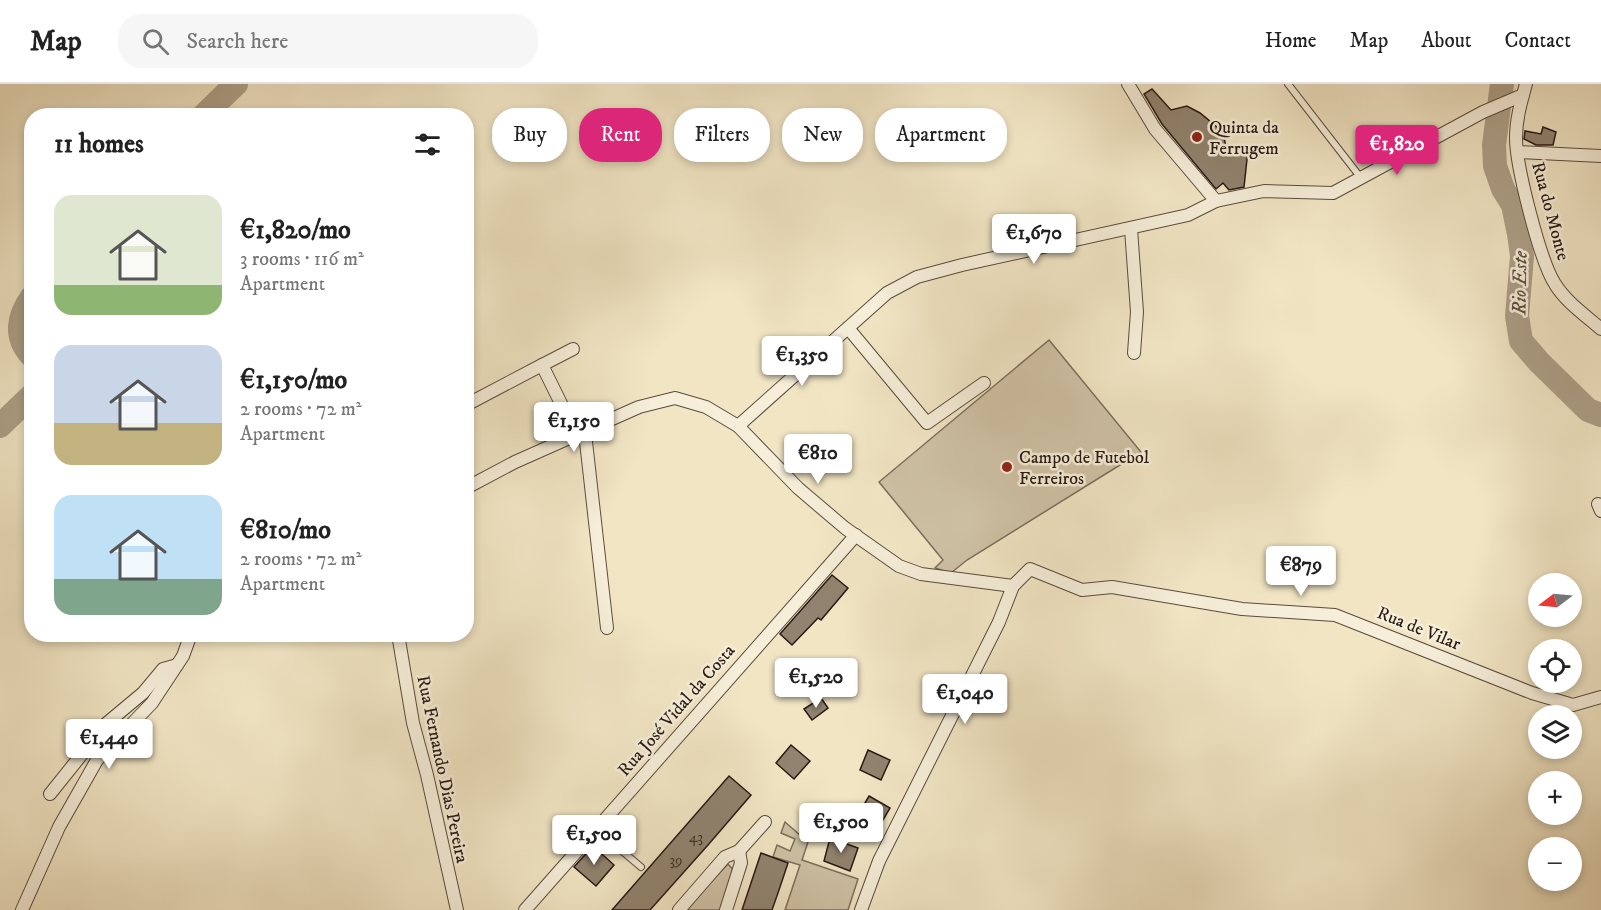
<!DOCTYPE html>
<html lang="en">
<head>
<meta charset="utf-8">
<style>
  :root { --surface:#fff; --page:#f6f6f6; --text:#222; --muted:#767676; --line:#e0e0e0; --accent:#db2777 }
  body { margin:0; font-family:"IM FELL DW Pica",serif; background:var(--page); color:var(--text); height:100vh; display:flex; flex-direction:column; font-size:22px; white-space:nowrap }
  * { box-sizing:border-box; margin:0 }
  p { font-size:20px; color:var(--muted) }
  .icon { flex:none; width:33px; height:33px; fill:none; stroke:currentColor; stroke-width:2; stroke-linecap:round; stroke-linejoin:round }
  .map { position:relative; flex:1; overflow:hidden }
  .drawer { position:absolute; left:24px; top:24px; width:450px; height:534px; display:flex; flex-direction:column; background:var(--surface); border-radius:24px; box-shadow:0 3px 9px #0003 }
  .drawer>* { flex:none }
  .top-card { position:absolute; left:492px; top:24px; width:570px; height:54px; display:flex; gap:12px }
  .needle { width:39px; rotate:254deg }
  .tools { position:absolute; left:1528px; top:489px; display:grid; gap:12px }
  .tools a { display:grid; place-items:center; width:54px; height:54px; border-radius:50%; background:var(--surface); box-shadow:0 3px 9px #0003; font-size:30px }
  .price { position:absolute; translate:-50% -51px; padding:0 14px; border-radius:6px; background:#fff; color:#222; font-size:20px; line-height:39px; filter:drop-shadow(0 2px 3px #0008) }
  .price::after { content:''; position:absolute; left:50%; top:36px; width:18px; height:14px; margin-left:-9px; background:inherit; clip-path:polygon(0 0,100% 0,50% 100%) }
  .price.current { background:var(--accent); color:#fff }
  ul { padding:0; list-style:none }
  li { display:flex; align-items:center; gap:18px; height:150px; padding:0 30px }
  li span { display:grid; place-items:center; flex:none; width:168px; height:120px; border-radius:18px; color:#555 }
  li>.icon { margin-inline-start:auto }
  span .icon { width:72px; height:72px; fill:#fffc; stroke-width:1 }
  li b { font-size:26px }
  h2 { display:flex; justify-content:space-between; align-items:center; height:72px; padding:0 30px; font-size:26px }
  .pill { padding:0 21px; border-radius:24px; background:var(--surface); box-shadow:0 3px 9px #0003; font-size:21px; line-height:54px }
  .pill.current { background:var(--accent); color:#fff }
  header { display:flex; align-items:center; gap:36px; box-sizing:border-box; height:84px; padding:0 30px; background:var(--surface); border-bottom:2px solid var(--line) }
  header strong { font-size:28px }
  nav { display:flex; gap:33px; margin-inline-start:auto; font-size:21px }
  .search { width:420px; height:54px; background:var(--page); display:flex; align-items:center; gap:15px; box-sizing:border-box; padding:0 21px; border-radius:24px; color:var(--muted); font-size:22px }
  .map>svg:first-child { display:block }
  .green { fill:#cfc2a6; stroke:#7c6e5c; stroke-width:1.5 }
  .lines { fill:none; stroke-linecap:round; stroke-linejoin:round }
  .river { stroke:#ada088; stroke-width:24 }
  .building { fill:#91836f; stroke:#281913; stroke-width:1.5 }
  .lane-casing { stroke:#5a4c3f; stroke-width:8 }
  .street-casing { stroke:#5a4c3f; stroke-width:14 }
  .lane { stroke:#f6eed9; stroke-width:6 }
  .street { stroke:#f6eed9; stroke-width:12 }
  .poi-dot { fill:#8f2418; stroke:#f6eed9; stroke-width:2 }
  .labels { text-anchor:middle; stroke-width:5; stroke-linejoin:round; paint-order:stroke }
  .number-label { font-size:15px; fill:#42342a }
  .poi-label { font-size:18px; fill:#281913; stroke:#f6eed9; text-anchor:start }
  .street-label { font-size:18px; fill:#281913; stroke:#f6eed9 }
  .water-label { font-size:20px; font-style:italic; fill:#5d4f42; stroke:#f6eed9 }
</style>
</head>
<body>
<header>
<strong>Map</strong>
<div class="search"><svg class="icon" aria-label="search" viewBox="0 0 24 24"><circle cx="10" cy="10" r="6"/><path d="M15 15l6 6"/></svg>Search here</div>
<nav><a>Home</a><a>Map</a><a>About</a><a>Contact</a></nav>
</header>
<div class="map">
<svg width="1601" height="826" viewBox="0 0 1601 826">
  <rect width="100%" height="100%" fill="#f1e5c4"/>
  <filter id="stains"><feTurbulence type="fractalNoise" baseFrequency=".00333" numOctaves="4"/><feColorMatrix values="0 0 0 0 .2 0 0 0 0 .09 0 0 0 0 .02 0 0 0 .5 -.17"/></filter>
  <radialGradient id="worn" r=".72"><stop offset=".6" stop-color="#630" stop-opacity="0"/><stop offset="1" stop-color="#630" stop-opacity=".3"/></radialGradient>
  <g class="green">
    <polygon points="1049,256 1141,368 967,476 951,489 935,484 943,476 879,398"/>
    <polygon points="785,738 808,758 802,776 858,795 848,826 785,826 800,781 773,773 777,761 790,767 795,755 781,749"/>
    <polygon points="728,780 734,787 721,826 684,826"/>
  </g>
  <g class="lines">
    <g class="river">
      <polyline points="1502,0 1494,61 1495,82 1503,105 1513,121 1519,150 1522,172 1517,232 1521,257 1539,278 1588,326 1601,331"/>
      <polyline points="203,32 236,0"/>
      <path d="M32,213C18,232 14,253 32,272"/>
      <polyline points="0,342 32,311"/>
    </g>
  </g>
  <g class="building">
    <polygon points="1152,5 1171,26 1187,22 1200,29 1223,48 1227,69 1248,66 1244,103 1229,106 1223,99 1216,105 1162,40 1144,10"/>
    <polygon points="1543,43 1556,48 1553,61 1536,61 1524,55 1525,47 1541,50"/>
    <polygon points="832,491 848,504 821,536 818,534 792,561 780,550"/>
    <polygon points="821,614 828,624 812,636 804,625"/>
    <polygon points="791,661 810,677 794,695 776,679"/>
    <polygon points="868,666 890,676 881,696 860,686"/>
    <polygon points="729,692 751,711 708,761 650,826 612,826"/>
    <polygon points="869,712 890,724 876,748 855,736"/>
    <polygon points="819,727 834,737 830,751 813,744"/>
    <polygon points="830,754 858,764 850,787 824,777"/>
    <polygon points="593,762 614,781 596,802 574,783"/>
    <polygon points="761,769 788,779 779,806 772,826 742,826"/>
  </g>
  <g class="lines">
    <defs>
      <g id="lane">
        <polyline points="1288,0 1361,94"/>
        <polyline points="596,745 641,783"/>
      </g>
      <g id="street">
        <polyline points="1128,0 1155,45 1216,117"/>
        <path d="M1526,0C1521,18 1516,35 1516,54C1516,82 1540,177 1555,200C1566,218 1585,231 1601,245"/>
        <polyline points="1518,68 1601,72"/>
        <polyline points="1131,145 1137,228 1134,269"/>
        <polyline points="848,244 927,339 984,299"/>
        <polyline points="573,265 542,281 577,352"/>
        <polyline points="466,321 542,281"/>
        <polyline points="738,342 887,209 917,193 962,181 1188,131 1216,117 1264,107 1333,109 1483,28 1523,11"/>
        <polyline points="585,349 607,544"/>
        <polyline points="466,404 515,378 639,323 675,314 706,323 738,342 798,404 845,444 899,482 921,490 1013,502"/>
        <polyline points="1598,420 1601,427"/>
        <polyline points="398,550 413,639 427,691 457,826"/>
        <polyline points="50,710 107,639 143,609 163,585 177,581"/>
        <polyline points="22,826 59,743 97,676 152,619 183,572 191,550"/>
        <polyline points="525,826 856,451"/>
        <polyline points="679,826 725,773 739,767 765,738"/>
        <polyline points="726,826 741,779 739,767"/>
        <polyline points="861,826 879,777 999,538 1013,502 1030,485 1082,506 1112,503 1242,525 1335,531 1532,609 1573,621 1601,613"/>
      </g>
    </defs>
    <use href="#lane" class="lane-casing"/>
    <use href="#street" class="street-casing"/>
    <use href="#lane" class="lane"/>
    <use href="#street" class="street"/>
  </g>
  <g class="poi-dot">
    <circle cx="1197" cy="53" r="6"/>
    <circle cx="1007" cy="383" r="6"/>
  </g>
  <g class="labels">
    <g class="number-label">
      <text x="696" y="758">43</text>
      <text x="676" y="781">39</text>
    </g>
    <g class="poi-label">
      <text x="1209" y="49">Quinta da<tspan x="1209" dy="21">Ferrugem</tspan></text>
      <text x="1019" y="379">Campo de Futebol<tspan x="1019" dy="21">Ferreiros</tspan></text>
    </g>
    <g class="street-label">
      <text transform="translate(1551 127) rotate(75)" y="6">Rua do Monte</text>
      <text transform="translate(1419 544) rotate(22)" y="6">Rua de Vilar</text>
      <text transform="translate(676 626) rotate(-49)" y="6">Rua José Vidal da Costa</text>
      <text transform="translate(443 685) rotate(78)" y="6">Rua Fernando Dias Pereira</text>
    </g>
    <g class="water-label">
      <text transform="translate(1519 199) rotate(-89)" y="7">Rio Este</text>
    </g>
  </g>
  <rect width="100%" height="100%" filter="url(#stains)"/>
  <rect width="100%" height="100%" fill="url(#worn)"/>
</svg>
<div class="tools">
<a><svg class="needle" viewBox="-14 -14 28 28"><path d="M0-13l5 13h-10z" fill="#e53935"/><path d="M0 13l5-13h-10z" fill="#767676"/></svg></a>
<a><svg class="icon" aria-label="locate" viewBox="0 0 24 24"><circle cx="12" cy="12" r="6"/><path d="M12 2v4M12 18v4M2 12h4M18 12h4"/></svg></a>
<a><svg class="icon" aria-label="layers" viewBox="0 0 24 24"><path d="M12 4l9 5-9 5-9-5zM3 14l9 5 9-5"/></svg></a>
<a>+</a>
<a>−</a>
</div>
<b class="price current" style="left:1397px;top:92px">€1,820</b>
<b class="price" style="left:1034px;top:181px">€1,670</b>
<b class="price" style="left:802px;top:303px">€1,350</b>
<b class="price" style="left:574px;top:369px">€1,150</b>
<b class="price" style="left:818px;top:401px">€810</b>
<b class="price" style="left:1301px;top:513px">€879</b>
<b class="price" style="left:816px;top:625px">€1,520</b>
<b class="price" style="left:965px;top:641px">€1,040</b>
<b class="price" style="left:109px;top:686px">€1,440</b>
<b class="price" style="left:841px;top:770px">€1,500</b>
<b class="price" style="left:594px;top:782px">€1,500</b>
<div class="top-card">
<a class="pill">Buy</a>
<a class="pill current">Rent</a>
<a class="pill">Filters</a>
<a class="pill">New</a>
<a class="pill">Apartment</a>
</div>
<section class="drawer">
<h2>11 homes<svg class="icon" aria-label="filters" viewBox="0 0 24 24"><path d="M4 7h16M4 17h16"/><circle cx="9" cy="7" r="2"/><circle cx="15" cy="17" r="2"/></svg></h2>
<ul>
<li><span style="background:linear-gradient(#dfe7d0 75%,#8fb573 0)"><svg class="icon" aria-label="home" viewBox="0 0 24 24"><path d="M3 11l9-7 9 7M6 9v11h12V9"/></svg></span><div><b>€1,820/mo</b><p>3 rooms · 116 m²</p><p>Apartment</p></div></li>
<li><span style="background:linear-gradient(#c9d6e8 65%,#c2b280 0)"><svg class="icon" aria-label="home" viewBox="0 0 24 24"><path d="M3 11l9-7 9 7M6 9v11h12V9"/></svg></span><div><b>€1,150/mo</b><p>2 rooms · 72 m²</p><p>Apartment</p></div></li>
<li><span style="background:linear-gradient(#bfe0f5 70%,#7fa58c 0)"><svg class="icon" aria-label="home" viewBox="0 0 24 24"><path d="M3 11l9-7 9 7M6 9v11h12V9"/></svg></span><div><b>€810/mo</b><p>2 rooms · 72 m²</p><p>Apartment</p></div></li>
</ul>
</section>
</div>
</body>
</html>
